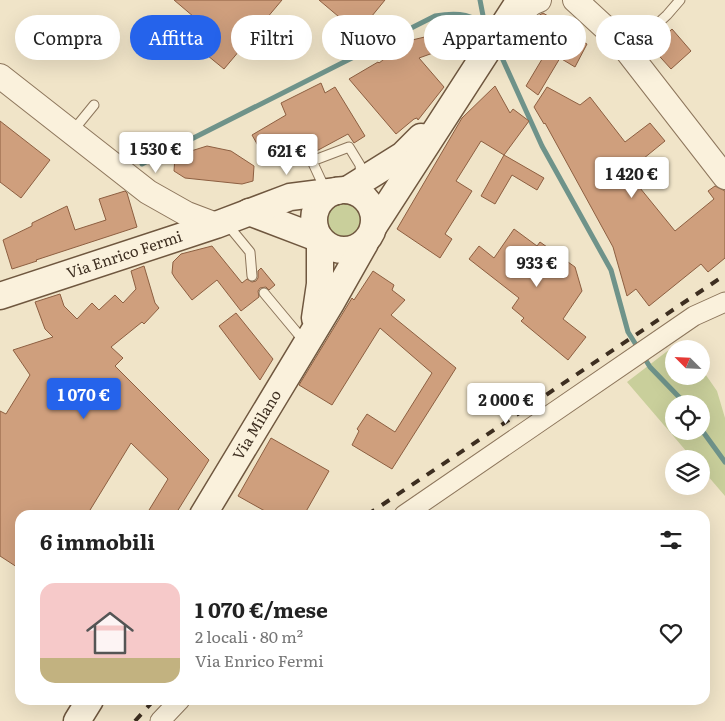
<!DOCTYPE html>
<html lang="it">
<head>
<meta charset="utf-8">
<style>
  :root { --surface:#fff; --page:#f6f6f6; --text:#222; --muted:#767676; --accent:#2563eb }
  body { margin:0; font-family:Literata,serif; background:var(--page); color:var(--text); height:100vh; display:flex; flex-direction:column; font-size:19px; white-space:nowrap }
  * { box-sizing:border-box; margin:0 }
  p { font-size:16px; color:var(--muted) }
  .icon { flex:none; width:28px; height:28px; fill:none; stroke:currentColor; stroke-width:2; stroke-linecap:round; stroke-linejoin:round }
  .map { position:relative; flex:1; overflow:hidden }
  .side { position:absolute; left:15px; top:510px; width:695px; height:195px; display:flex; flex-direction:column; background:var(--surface); border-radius:15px; box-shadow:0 5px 20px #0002 }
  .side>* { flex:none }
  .top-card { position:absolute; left:15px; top:15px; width:695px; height:45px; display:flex; gap:10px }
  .needle { width:32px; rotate:294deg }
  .fabs { position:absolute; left:665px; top:340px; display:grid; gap:10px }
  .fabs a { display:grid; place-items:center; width:45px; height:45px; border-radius:50%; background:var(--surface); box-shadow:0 5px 20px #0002; font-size:25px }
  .price { position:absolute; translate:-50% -42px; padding:0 11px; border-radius:5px; background:#fff; color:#222; font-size:16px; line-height:32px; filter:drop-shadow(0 1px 2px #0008) }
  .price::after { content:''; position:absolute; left:50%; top:30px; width:15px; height:11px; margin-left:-8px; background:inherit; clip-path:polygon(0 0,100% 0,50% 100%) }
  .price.on { background:var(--accent); color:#fff }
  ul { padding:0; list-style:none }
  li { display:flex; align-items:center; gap:15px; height:125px; padding:0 25px }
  li span { display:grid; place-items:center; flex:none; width:140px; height:100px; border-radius:15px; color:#555 }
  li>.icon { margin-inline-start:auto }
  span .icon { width:60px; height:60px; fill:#fffc; stroke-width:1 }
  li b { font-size:21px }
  h2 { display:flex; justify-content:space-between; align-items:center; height:60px; padding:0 25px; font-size:21px }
  .pill { padding:0 18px; border-radius:22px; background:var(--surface); box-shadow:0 5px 20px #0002; font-size:18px; line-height:45px }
  .pill.on { background:var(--accent); color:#fff }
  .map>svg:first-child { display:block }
  .green { fill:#c9cf9b; fill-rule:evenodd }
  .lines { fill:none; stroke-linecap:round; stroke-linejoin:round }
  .stream { stroke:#6f938a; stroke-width:5 }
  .building { fill:#cf9f7d; stroke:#8d5f41 }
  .service-casing { stroke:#8d765c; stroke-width:11 }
  .minor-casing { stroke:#8d765c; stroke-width:21 }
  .tertiary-casing { stroke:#8d765c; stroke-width:26 }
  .secondary-casing { stroke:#6f573f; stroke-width:29 }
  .service { stroke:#faf1dc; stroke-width:9 }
  .minor { stroke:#faf1dc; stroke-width:19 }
  .tertiary { stroke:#faf1dc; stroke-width:24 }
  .secondary { stroke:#faf1dc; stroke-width:26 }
  .rail { stroke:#3d2e20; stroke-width:4; stroke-dasharray:9 9; stroke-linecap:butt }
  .labels { text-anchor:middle; stroke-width:4; stroke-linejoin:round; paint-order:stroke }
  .street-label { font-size:15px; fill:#3d2e20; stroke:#f7eed8 }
</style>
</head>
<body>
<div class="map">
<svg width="725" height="721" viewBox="0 0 725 721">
  <rect width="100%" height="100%" fill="#f0e4c8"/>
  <g class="green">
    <circle cx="344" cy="221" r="20"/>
    <path d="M674,346L678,349H674V376H701V368L717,391L725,418V496L701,468V459H693L627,382ZM674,404H701V431H674Z"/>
  </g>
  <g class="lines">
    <g class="stream">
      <polyline points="480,0 485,26"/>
      <polyline points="498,49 542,146 611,270 628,332 650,367 679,397 684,404"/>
      <path d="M142,164L435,16C457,12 476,13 490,32"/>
      <polyline points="701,429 725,462"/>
    </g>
  </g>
  <g class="building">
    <polygon points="174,0 282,0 224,69 180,33 194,17"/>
    <polygon points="319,0 385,0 358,33"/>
    <polygon points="543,13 553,19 545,33 532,26 538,16"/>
    <polygon points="485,26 478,37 419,58 444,87 418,120 417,118 414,119 396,134 349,79 378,62 379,63 408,41 458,29 460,31"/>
    <polygon points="560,29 587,44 575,67 560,58 538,95 526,86"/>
    <polygon points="672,29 691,51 671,69 652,48"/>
    <polygon points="321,83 325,93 335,87 365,136 354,143 348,134 309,155 303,161 301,159 284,169 278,159 276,160 272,154 265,158 252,135 286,115 281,103"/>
    <polygon points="495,86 510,113 513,109 529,121 504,155 481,141 456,181 472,191 445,234 452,239 440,258 397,229 462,118"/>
    <polygon points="547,87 580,105 590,97 625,142 650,123 665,141 627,172 675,231 714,199 708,191 715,186 725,191 725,258 708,272 701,264 649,306 636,289 627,296 613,247 545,123 544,124 534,107"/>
    <polygon points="0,121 50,160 21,198 0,182"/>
    <polygon points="207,146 231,151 254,166 253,181 242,184 185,178 174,171 175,156"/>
    <polygon points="504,155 544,178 537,190 512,175 495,204 481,196"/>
    <polygon points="125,191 127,193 137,227 36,260 37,261 12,269 3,240 32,226 32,223 67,206 75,230 106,220 99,199"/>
    <polygon points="514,229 537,246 540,242 575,267 582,291 563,319 586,337 568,360 521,321 524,318 512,308 519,298 469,259 479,246 494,258"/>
    <polygon points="212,246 242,283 247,279 252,282 256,281 258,278 258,271 261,268 275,285 269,290 266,287 260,288 258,291 259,297 241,311 217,280 192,300 175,278 172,273 173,262 181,254"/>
    <polygon points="144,266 155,303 159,308 144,324 142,322 111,347 123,358 115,366 209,460 175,515 146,515 168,479 131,443 87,515 20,515 20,569 0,556 0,411 6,414 30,375 13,350 53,337 45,329 35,302 60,294 64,306 77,319 92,303 99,310 115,295 123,303 136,289 131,271"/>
    <polygon points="373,271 394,285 392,290 405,300 391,315 456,368 392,469 352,445 359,431 357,429 367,414 395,432 432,373 380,328 332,405 299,385 352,298 354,300"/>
    <polygon points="236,313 273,359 260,380 219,326"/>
    <polygon points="271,438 329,471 304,515 272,515 238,496"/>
  </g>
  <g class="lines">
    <defs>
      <g id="service">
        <polyline points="628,51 667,15 680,0"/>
        <polyline points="72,132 94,105"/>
        <polyline points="325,189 312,161 349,147 360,165 361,177"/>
        <polyline points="227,224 250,252 252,276"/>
        <polyline points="264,293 304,341"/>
      </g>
      <g id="minor">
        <polyline points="404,515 694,316 725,302"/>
        <polyline points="160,721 180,700"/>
      </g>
      <g id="tertiary">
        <polyline points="575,0 612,34 624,47 725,177"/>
        <polyline points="508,20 520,13 532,3 539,0"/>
        <polyline points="0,76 148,192 187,214 216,225"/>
      </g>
      <g id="secondary">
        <circle cx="344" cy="220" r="30"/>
        <polyline points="347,190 403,155 421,137"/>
        <polyline points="249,212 320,239"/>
        <polyline points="374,226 520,0"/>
        <path id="s1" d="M0,296L216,225L290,197L337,191"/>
        <polyline points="315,318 320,284 320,239"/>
        <path id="s2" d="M203,515L331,303L365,243"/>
        <polyline points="77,721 90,700"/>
      </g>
    </defs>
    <use href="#service" class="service-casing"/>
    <use href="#minor" class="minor-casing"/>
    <use href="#tertiary" class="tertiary-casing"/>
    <use href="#secondary" class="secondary-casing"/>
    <use href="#service" class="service"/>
    <use href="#minor" class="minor"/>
    <use href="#tertiary" class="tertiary"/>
    <use href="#secondary" class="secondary"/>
    <g class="rail">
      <polyline points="367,515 725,275"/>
      <polyline points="135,721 154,700"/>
    </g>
  </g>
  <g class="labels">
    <g class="street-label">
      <text dy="5" stroke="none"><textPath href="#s1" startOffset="131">Via Enrico Fermi</textPath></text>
      <text dy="5" stroke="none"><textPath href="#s2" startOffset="105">Via Milano</textPath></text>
    </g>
  </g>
</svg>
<div class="fabs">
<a><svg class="needle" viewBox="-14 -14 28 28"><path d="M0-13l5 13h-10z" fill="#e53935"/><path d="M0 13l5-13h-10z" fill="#767676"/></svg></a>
<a><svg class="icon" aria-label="locate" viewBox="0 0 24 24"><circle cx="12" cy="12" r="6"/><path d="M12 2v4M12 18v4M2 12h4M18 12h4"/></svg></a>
<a><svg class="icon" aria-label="layers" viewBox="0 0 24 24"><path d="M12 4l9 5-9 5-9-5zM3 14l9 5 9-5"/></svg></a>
</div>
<b class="price" style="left:156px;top:174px">1 530 €</b>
<b class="price" style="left:287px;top:176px">621 €</b>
<b class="price" style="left:632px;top:199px">1 420 €</b>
<b class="price" style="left:537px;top:288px">933 €</b>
<b class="price on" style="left:84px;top:420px">1 070 €</b>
<b class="price" style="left:506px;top:425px">2 000 €</b>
<div class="top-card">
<a class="pill">Compra</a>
<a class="pill on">Affitta</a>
<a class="pill">Filtri</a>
<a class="pill">Nuovo</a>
<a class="pill">Appartamento</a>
<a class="pill">Casa</a>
</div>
<section class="side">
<h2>6 immobili<svg class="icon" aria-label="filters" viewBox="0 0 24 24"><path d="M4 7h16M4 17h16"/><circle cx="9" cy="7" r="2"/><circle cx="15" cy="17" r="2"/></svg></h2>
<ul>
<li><span style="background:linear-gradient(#f6c9c9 75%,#c2b280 0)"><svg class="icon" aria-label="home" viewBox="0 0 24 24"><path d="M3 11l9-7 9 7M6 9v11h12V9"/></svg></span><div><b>1 070 €/mese</b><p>2 locali · 80 m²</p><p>Via Enrico Fermi</p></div><svg class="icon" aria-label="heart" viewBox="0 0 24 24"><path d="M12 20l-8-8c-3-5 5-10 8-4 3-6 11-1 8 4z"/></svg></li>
</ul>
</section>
</div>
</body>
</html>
